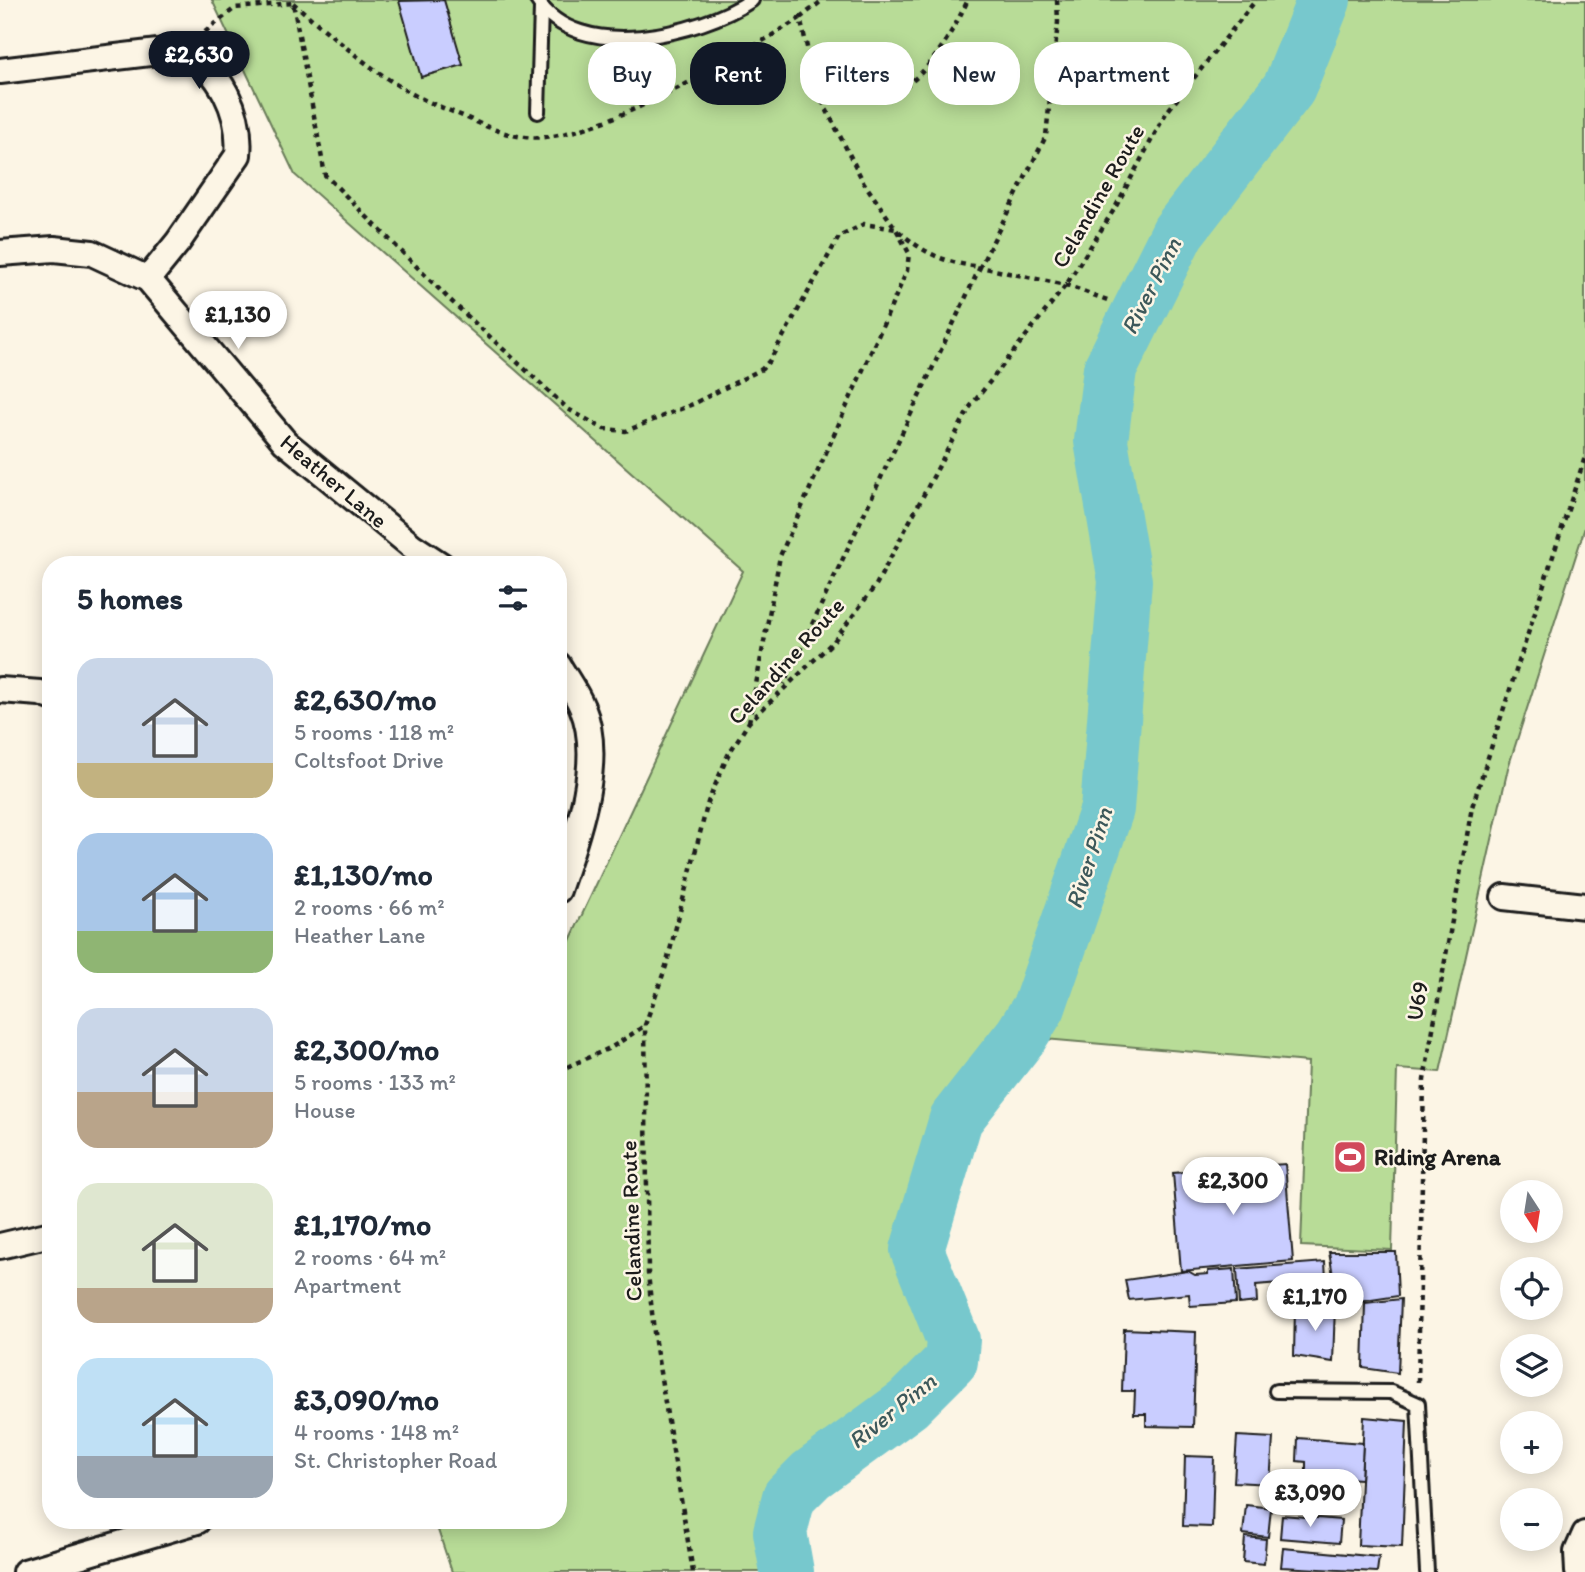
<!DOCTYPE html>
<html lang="en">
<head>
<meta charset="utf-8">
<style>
  :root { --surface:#fff; --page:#f2f2f3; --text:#1f2937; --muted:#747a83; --accent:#111827 }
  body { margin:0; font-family:Itim,sans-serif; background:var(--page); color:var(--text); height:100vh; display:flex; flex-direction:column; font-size:26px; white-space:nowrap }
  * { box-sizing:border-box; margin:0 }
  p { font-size:23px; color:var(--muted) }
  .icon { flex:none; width:38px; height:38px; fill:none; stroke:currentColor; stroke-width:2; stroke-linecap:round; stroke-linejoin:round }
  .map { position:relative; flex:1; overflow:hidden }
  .sheet { position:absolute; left:42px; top:556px; width:525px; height:973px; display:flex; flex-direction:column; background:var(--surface); border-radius:28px; box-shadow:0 4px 18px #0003 }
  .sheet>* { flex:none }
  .guide { position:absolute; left:588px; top:42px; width:665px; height:63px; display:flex; gap:14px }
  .needle { width:46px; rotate:168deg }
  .tools { position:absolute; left:1500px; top:1180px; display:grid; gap:14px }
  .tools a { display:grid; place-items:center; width:63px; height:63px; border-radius:50%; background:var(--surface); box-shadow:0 4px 18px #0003; font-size:35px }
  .price { position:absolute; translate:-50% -60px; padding:0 16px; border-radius:24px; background:#fff; color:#222; font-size:23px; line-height:46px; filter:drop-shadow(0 2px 4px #0008) }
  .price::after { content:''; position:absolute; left:50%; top:42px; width:21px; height:16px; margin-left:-10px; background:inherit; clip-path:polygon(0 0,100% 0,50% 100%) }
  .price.on { background:var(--accent); color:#fff }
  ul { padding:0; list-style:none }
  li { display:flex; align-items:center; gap:21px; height:175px; padding:0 35px }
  li span { display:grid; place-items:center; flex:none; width:196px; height:140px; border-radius:21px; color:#555 }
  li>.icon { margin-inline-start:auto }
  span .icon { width:84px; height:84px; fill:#fffc; stroke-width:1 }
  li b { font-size:30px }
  h2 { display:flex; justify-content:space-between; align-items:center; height:84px; padding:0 35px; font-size:30px }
  .tag { padding:0 24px; border-radius:28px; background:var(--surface); box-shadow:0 4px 18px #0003; font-size:24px; line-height:63px }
  .tag.on { background:var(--accent); color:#fff }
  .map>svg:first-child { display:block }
  .green { fill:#b8dc97; stroke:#6a7c5a; stroke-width:2 }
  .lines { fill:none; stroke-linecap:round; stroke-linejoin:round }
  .river { stroke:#77c8cd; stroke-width:54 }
  .building { fill:#c9cdff; stroke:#1c1c1c; stroke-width:2 }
  .service-casing { stroke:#1c1c1c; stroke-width:18 }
  .minor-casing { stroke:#1c1c1c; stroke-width:30 }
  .path { stroke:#1c1c1c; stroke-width:4.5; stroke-dasharray:5 5; stroke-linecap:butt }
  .service { stroke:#fcf5e5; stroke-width:12 }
  .minor { stroke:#fcf5e5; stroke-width:24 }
  .labels { text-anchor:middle; stroke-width:5; stroke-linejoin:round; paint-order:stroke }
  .street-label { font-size:23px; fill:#1c1c1c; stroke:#fcf5e5 }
  .poi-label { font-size:23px; font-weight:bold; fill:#1c1c1c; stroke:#fcf5e5; text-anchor:start }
  .water-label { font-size:24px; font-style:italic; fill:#3c585a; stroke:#fcf5e5 }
</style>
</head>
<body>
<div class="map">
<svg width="1585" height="1572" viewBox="0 0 1585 1572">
  <rect width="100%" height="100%" fill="#fcf5e5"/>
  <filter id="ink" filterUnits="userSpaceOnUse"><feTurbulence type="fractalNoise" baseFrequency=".0143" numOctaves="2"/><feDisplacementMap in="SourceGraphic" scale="14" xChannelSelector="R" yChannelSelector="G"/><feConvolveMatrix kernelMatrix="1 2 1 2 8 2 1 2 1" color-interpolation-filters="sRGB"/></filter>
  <g filter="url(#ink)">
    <polygon class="green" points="212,0 1585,0 1585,527 1508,768 1440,1072 1397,1069 1392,1250 1301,1246 1308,1062 1022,1037 965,1126 926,1249 963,1330 960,1367 799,1502 792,1538 801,1572 452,1572 435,1521 558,1521 558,966 743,571 295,175"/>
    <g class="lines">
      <polyline class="river" points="787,1572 780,1532 789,1497 811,1475 908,1404 951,1361 953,1340 917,1250 956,1119 1021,1036 1039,1007 1107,809 1125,581 1101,441 1110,369 1178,232 1289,88 1324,0"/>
    </g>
    <g class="building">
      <polygon points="444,0 463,65 421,77 399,1"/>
      <polygon points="1285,1164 1293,1261 1181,1271 1173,1173"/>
      <polygon points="1329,1252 1396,1252 1398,1296 1338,1305"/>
      <polygon points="1325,1262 1326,1279 1256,1285 1257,1302 1239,1304 1237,1269"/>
      <polygon points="1234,1269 1236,1303 1190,1306 1189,1294 1129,1300 1125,1280 1188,1271 1195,1275 1208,1274 1208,1271"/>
      <polygon points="1401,1299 1398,1373 1363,1368 1365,1303"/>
      <polygon points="1335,1306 1333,1362 1294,1356 1295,1307"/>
      <polygon points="1124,1329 1196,1332 1193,1427 1146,1426 1146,1414 1134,1414 1135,1391 1122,1391"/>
      <polygon points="1364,1417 1407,1421 1402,1547 1358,1545"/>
      <polygon points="1237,1436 1273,1438 1270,1484 1234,1482"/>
      <polygon points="1298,1438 1363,1443 1361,1479 1306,1476 1306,1462 1297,1461"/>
      <polygon points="1185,1456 1214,1457 1212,1527 1183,1526"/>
      <polygon points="1246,1505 1271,1508 1268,1537 1243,1534"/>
      <polygon points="1282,1515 1341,1520 1339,1543 1280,1538"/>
      <polygon points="1245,1537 1266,1539 1264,1564 1243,1562"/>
      <polygon points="1283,1548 1379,1557 1377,1572 1281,1567"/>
    </g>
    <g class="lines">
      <defs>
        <g id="service">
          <path d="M537,0C578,64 699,35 752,0"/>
          <polyline points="538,112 541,7"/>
          <polyline points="1276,1391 1391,1392 1418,1404 1427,1572"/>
        </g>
        <g id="minor">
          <path d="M0,71L183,49C220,69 242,113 238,155L178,242L148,279"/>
          <polyline points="0,253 54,249 92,253 148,279 285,442 412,546 441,565"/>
          <path d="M558,665C566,679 576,692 582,707C605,761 576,838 558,890"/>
          <polyline points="0,690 40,693 51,697"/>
          <polyline points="1504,897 1585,906"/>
          <polyline points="0,1246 51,1234"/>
          <polyline points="25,1572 197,1521"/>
          <polyline points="1578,1572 1577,1552 1585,1534"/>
        </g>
      </defs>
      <use href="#service" class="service-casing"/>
      <use href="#minor" class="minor-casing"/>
      <g class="path">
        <polyline points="1057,0 1058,22 1046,136 980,267 1066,285 1110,301"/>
        <path d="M293,3C328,32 363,64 402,88C421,100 444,108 465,117C483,125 504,135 525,137C590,146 743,54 800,18L818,93L864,183L896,229L864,224L839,237L770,360L762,369L693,404L626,431L604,429L568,409L449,299L325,175Z"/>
        <polyline points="800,18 823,0"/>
        <polyline points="205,32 235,8 293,3"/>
        <path d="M818,93C836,96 854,101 872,99C920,94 949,38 968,0"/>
        <path d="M749,722L780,556L907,271L909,253L896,229C925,254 942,262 980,267L784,684"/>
        <polyline points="558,1071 612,1047 644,1026"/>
        <polyline points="1418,1382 1424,1080 1472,807 1585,457"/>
        <polyline points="693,1572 655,1342 648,1273 645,1025 666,966 708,802 728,755 749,722 834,641 876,585 970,407 1066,285 1115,208 1166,113 1256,0"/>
      </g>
      <use href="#service" class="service"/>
      <use href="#minor" class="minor"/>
    </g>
  </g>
  <defs>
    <symbol id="stadium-square" viewBox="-11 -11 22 22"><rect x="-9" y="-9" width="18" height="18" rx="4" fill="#d1495b" stroke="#fcf5e5"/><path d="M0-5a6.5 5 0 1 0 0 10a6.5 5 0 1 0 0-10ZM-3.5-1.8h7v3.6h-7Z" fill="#fff"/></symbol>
  </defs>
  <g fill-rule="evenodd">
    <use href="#stadium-square" x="1331" y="1138" width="38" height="38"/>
  </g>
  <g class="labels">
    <g class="street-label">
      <text transform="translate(1098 196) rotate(-60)" y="8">Celandine Route</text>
      <text transform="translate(334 481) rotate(40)" y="8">Heather Lane</text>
      <text transform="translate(786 661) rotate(-48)" y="8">Celandine Route</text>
      <text transform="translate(1417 1001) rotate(-80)" y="8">U69</text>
      <text transform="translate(631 1221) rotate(-92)" y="8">Celandine Route</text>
    </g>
    <g class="poi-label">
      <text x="1374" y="1165">Riding Arena</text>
    </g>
    <g class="water-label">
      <text transform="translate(1151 286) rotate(-63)" y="8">River Pinn</text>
      <text transform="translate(1089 858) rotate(-72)" y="8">River Pinn</text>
      <text transform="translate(892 1411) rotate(-39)" y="8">River Pinn</text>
    </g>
  </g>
</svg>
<div class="tools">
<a><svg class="needle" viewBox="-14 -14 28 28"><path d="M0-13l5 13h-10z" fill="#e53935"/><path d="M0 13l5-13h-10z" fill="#747a83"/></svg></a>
<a><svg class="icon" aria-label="locate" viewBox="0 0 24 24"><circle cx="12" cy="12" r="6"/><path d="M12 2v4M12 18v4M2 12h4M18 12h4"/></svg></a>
<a><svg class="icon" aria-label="layers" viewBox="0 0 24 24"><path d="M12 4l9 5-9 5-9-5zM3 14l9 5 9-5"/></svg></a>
<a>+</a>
<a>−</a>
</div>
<b class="price on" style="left:199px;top:91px">£2,630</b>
<b class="price" style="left:238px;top:351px">£1,130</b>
<b class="price" style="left:1233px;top:1217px">£2,300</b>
<b class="price" style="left:1315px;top:1333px">£1,170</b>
<b class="price" style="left:1310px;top:1529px">£3,090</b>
<div class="guide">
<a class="tag">Buy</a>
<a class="tag on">Rent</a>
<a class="tag">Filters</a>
<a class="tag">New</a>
<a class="tag">Apartment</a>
</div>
<section class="sheet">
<h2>5 homes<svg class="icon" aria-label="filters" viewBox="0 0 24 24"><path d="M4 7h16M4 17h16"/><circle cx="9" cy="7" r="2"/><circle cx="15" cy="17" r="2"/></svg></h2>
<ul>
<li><span style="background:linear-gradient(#c9d6e8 75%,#c2b280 0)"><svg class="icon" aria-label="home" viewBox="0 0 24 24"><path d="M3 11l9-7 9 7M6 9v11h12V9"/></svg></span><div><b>£2,630/mo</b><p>5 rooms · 118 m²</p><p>Coltsfoot Drive</p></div></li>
<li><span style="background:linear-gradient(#a9c7e8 70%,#8fb573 0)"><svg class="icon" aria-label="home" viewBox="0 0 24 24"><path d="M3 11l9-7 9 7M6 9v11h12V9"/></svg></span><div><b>£1,130/mo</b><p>2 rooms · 66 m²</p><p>Heather Lane</p></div></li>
<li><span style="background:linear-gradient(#c9d6e8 60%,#b9a48a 0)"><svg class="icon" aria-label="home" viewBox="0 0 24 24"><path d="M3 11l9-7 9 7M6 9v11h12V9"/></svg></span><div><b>£2,300/mo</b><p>5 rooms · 133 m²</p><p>House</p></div></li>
<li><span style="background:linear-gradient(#dfe7d0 75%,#b9a48a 0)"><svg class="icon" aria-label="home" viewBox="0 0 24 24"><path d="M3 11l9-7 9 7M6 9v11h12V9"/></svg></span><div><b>£1,170/mo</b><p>2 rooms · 64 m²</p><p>Apartment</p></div></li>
<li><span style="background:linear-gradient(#bfe0f5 70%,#9aa5b1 0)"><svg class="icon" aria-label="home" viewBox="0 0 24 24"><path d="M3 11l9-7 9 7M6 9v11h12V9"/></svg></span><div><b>£3,090/mo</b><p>4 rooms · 148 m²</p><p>St. Christopher Road</p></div></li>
</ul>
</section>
</div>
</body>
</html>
